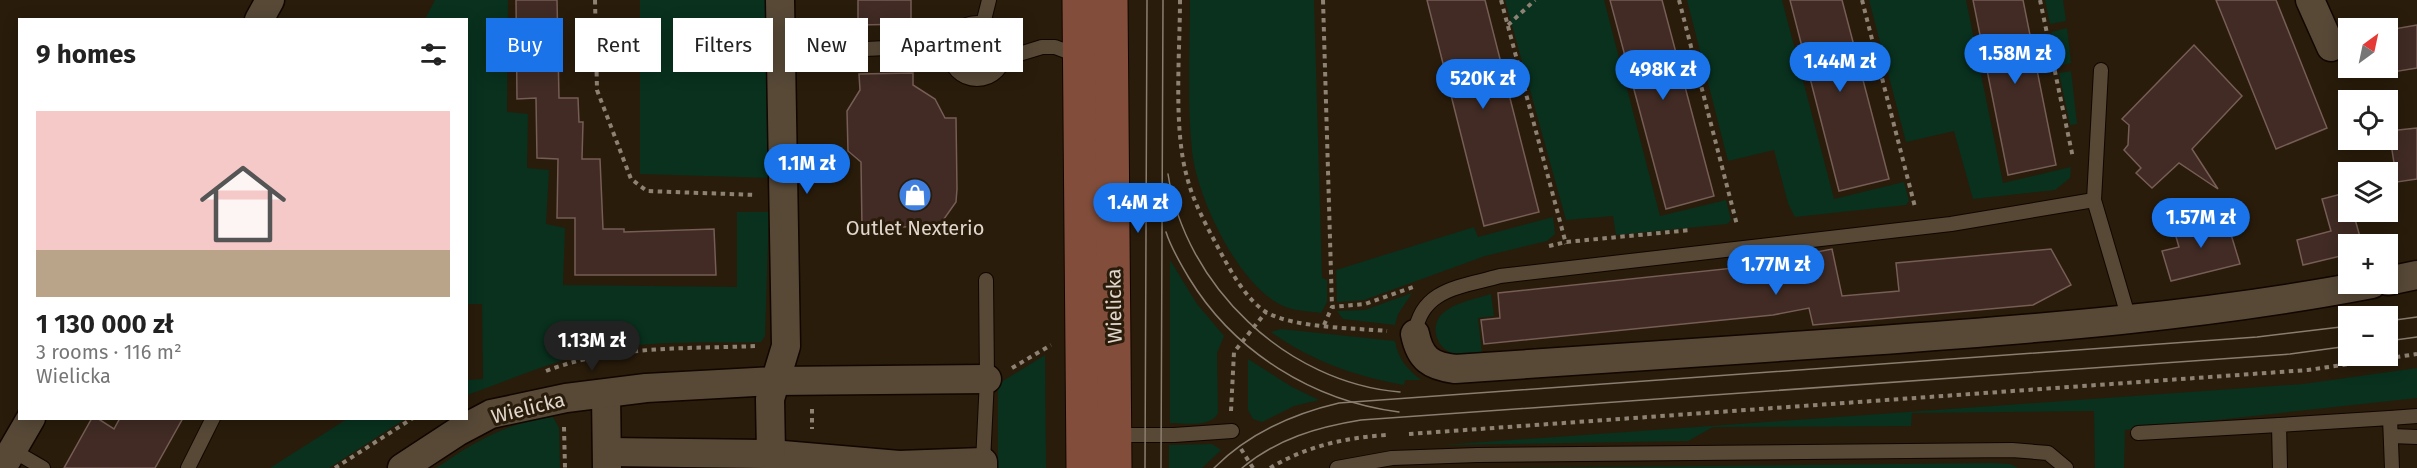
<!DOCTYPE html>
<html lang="en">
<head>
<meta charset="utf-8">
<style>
  :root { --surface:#fff; --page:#f6f6f6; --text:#222; --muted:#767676; --accent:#1a73e8 }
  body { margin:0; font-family:"Fira Sans",sans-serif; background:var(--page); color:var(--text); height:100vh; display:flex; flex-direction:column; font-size:22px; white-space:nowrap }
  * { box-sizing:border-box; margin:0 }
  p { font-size:20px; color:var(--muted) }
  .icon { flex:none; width:33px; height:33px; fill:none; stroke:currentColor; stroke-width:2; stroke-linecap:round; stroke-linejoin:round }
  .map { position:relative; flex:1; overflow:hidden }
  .panel { position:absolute; left:18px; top:18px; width:450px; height:402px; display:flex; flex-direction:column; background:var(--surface); border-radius:0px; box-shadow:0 3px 15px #0003 }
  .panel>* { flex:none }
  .hud { position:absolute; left:486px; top:18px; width:570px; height:54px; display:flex; gap:12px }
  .needle { width:39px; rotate:33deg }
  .tools { position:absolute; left:2338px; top:18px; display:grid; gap:12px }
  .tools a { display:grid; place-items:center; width:60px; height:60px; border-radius:0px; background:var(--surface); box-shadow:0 3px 15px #0003; font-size:30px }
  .price { position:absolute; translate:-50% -51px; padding:0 14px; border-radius:21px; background:var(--accent); color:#fff; font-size:20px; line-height:39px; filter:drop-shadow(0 2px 3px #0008) }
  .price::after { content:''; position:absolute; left:50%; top:36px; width:18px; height:14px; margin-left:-9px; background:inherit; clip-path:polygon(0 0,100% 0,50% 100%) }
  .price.current { background:#222; color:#fff }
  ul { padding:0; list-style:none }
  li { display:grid; align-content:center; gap:12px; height:318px; padding:0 18px }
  li span { display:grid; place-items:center; height:186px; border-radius:0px; color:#555 }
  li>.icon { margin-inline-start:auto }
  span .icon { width:108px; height:108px; fill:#fffc; stroke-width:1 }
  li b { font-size:26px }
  h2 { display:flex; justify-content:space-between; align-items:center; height:72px; padding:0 18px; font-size:26px }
  .chip { padding:0 21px; border-radius:0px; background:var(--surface); box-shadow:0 3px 15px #0003; font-size:21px; line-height:54px }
  .chip.current { background:var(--accent); color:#fff }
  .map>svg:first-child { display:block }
  .green { fill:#09311e }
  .building { fill:#412b24; stroke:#765d56; stroke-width:1.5 }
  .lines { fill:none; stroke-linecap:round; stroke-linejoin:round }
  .lane-casing { stroke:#110600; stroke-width:16 }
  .street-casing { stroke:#110600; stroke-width:31 }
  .secondary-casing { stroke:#110600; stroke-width:35 }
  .path { stroke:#8d8274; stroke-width:4; stroke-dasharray:4.5 4.5; stroke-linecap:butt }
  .lane { stroke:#584937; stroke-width:14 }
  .street { stroke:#584937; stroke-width:28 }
  .secondary { stroke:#824e3b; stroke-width:33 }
  .tram { stroke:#8a7e71; stroke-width:1.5 }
  .labels { text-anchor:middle; stroke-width:6; stroke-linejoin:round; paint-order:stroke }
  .poi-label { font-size:20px; fill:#e1d7cd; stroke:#291c0b }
  .street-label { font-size:20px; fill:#e1d7cd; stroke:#291c0b }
</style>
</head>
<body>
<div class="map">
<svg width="2417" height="468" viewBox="0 0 2417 468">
  <rect width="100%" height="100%" fill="#291c0b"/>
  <g class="green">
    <path d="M435,0H508L507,112L528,114L527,168L549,170L546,224L565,228L563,285L737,287V212H769L765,336L761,342C709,343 654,340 603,350C557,359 512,379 467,395V380L483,379L482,304H466V20L425,19Z"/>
    <polygon points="640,0 767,0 776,178 640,174"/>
    <path d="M1190,0H1314L1322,278L1327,280V302L1321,313C1308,311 1293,311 1281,305C1237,283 1197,197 1192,151C1187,101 1190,50 1190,0Z"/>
    <polygon points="1505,0 1604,0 1660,216 1726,200 1731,220 1727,224 1616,235 1613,216 1566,220"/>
    <polygon points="1687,0 1782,0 1834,199 1904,182 1909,201 1906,205 1795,217 1788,203 1774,150 1728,161"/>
    <polygon points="1869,0 1966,0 2003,183 2071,167 2070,178 2055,190 1973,199 1954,131 1906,142"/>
    <polygon points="2045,0 2063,0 2066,21 2050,24"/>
    <polygon points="2067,28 2071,63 2058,66 2051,32"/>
    <polygon points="2071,71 2077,124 2070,125 2059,73"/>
    <polygon points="1553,217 1555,234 1547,241 1485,256 1364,300 1337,302 1336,270 1474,227 1478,237"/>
    <path d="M1170,260L1197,304L1224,336L1217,353L1218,413C1211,428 1184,423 1170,423Z"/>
    <polygon points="1412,293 1398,314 1395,325 1343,319 1337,311 1365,310"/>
    <path d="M1491,294L1494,316L1478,318L1482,354C1473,354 1463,357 1454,354C1436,348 1429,326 1443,313C1456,302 1476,299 1491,294Z"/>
    <path d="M1281,329L1395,341C1398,359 1407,369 1421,380H1405L1404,385C1354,376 1312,361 1271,332Z"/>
    <polygon points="1045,355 1046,468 998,468 998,384"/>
    <polygon points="1248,359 1292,387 1319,400 1294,406 1262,422 1253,419 1248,410"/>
    <polygon points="2417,368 2417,398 2125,430 2124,468 2095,468 2094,411 1912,413 1911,426 1713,427 1688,441 1442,445 2303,384"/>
    <path d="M553,417L559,428L560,468H436C475,442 504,423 553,417Z"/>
    <polygon points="347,419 405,419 329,468 270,468"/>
    <polygon points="1212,444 1221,450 1202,468 1169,468 1169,445"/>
    <polygon points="1993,463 2010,464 2018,468 1497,468"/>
  </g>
  <g class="building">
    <polygon points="516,0 557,0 559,98 578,98 579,122 583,122 582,159 600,159 603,229 624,229 624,232 714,229 716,275 575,275 575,218 557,218 558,159 537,158 536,98 517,99"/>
    <polygon points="858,0 911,0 911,24 858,25"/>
    <polygon points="1427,0 1485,0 1539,212 1484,226"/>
    <polygon points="1610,0 1662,0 1714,196 1666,209"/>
    <polygon points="1790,0 1842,0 1889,179 1839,191"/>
    <polygon points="1973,0 2023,0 2056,165 2008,175"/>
    <polygon points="2216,0 2276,0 2327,128 2276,149"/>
    <polygon points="2417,25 2417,68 2393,72 2388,30"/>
    <polygon points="2194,45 2242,96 2192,149 2218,189 2179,163 2152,188 2136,173 2141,168 2124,150 2128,145 2129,125 2122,119"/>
    <polygon points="913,73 913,85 935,99 945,118 956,118 957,189 956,202 939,226 862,228 861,162 848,151 847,111 860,90 859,74"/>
    <polygon points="2417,128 2417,179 2397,182 2389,131"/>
    <polygon points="2349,192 2349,212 2353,212 2362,244 2349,244 2349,254 2303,265 2297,240 2331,231 2322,199"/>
    <polygon points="2213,216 2214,221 2226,218 2240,264 2171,281 2162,251 2179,247 2174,230 2187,227 2186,222"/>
    <polygon points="1832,249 1842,296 1899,291 1896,263 2051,249 2071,285 2033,305 1813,325 1809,308 1773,315 1484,344 1481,320 1500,318 1498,293 1743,267 1744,278 1813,266 1811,253"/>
    <polygon points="92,418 97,418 114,429 120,418 183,418 155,468 64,468"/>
  </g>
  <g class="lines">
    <defs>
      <g id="lane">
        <circle cx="977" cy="51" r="28"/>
        <polyline points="983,24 989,0"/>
        <polyline points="782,53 949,45"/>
        <polyline points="1003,59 1042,47 1055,47 1079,56"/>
        <polyline points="2101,70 2094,200 2129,319"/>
        <path d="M1415,334C1421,288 1462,287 1500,276L1951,224L2094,200"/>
        <polyline points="2390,418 2417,416"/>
        <polyline points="2138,433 2279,425"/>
        <polyline points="1115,435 1174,435 1232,431"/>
        <polyline points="2391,436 2417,437"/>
        <polyline points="12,450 43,468"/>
        <polyline points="983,462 987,379 986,280"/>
        <polyline points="188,468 213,418"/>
        <polyline points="1337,468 1392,458 1477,455 2012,450 2048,453 2066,468"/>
        <polyline points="2280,468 2279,425 2390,418 2392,468"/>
      </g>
      <g id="street">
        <polyline points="2310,0 2331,47"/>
        <polyline points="259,20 270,0"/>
        <polyline points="2388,281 2417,275"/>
        <path d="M1415,334C1420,359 1431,366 1455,369C1593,360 1730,350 1867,341C2036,329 2206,316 2372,284"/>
        <polyline points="606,394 607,468"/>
        <polyline points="608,452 771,454 899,465 983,462 983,468"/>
        <polyline points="771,454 770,399 786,346 780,0"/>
        <polyline points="2,468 31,418"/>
        <polyline points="402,468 457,432 491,414 566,398 646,388 774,381 987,379"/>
      </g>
      <g id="secondary">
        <polyline points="1079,0 1083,468"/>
        <polyline points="1111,0 1115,468"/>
      </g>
    </defs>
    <use href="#lane" class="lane-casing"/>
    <use href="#street" class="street-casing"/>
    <use href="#secondary" class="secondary-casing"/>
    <g class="path">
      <polyline points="595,0 597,90 631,179 647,191 756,195"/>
      <path d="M1180,0C1180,52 1173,128 1187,177C1194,205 1209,230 1222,255C1233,275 1247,300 1266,312C1293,328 1355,328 1387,331"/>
      <polyline points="1323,0 1332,307"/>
      <polyline points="1501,0 1566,244"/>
      <polyline points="1679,0 1737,225"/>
      <polyline points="1862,0 1915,207"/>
      <polyline points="2040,0 2073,158"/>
      <polyline points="1508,25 1535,0"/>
      <polyline points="1549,246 1566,242 1691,230"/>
      <polyline points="1324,325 1332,307 1365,304 1413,287"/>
      <polyline points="1012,368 1051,345"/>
      <path d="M546,371C613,345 687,349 757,346"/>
      <polyline points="812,409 812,429"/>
      <polyline points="1231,411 1234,352 1266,312"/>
      <polyline points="564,427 565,468"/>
      <polyline points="1409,434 2308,370 2417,354"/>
      <polyline points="1241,449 1253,468"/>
      <polyline points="335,468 413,418"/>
      <path d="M1270,468C1307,446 1344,438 1386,435"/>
    </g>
    <use href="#lane" class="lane"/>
    <use href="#street" class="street"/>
    <use href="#secondary" class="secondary"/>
    <g class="tram">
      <path d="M1168,174C1185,286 1287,383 1400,392"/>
      <path d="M1166,232C1171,248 1180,263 1189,278C1234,352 1313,401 1399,412"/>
      <polyline points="2388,321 2417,317"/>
      <polyline points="2388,341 2417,337"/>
      <polyline points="1145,468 1147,0"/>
      <polyline points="1161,468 1163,0"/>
      <path d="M1214,468C1248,434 1292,414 1339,403L2257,337L2349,326"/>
      <path d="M1242,468C1277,439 1317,427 1361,420L2290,354L2349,346"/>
    </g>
  </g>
  <defs>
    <symbol id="shop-disc" viewBox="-11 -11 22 22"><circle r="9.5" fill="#3f7fe0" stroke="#291c0b"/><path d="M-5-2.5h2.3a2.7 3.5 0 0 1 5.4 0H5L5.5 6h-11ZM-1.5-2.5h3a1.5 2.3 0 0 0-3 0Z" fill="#fff"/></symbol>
  </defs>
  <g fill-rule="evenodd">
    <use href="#shop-disc" x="896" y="176" width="38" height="38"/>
  </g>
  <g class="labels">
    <g class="poi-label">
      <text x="915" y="235">Outlet Nexterio</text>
    </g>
    <g class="street-label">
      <text transform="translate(1114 306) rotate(-91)" y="7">Wielicka</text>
      <text transform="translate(528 408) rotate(-14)" y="7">Wielicka</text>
    </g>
  </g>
</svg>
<div class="tools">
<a><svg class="needle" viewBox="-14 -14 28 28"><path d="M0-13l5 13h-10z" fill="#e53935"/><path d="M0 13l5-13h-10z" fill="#767676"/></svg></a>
<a><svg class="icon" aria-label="locate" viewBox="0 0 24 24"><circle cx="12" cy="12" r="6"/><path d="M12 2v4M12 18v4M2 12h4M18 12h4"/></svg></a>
<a><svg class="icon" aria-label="layers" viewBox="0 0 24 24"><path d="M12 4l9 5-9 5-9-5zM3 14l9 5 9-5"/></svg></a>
<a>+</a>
<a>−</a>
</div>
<b class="price" style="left:2015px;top:85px">1.58M zł</b>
<b class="price" style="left:1840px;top:93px">1.44M zł</b>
<b class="price" style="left:1663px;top:101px">498K zł</b>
<b class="price" style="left:1483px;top:110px">520K zł</b>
<b class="price" style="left:807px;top:195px">1.1M zł</b>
<b class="price" style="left:1138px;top:234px">1.4M zł</b>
<b class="price" style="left:2201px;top:249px">1.57M zł</b>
<b class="price" style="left:1776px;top:296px">1.77M zł</b>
<b class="price current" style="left:592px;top:372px">1.13M zł</b>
<div class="hud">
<a class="chip current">Buy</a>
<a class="chip">Rent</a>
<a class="chip">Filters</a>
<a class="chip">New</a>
<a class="chip">Apartment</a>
</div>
<section class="panel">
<h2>9 homes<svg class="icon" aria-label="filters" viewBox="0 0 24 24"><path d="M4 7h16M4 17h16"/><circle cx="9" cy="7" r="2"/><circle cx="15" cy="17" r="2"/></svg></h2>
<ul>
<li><span style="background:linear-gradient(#f6c9c9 75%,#b9a48a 0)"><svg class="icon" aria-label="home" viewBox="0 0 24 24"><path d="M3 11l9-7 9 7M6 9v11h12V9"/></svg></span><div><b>1 130 000 zł</b><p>3 rooms · 116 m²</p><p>Wielicka</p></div></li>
</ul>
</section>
</div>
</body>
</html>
